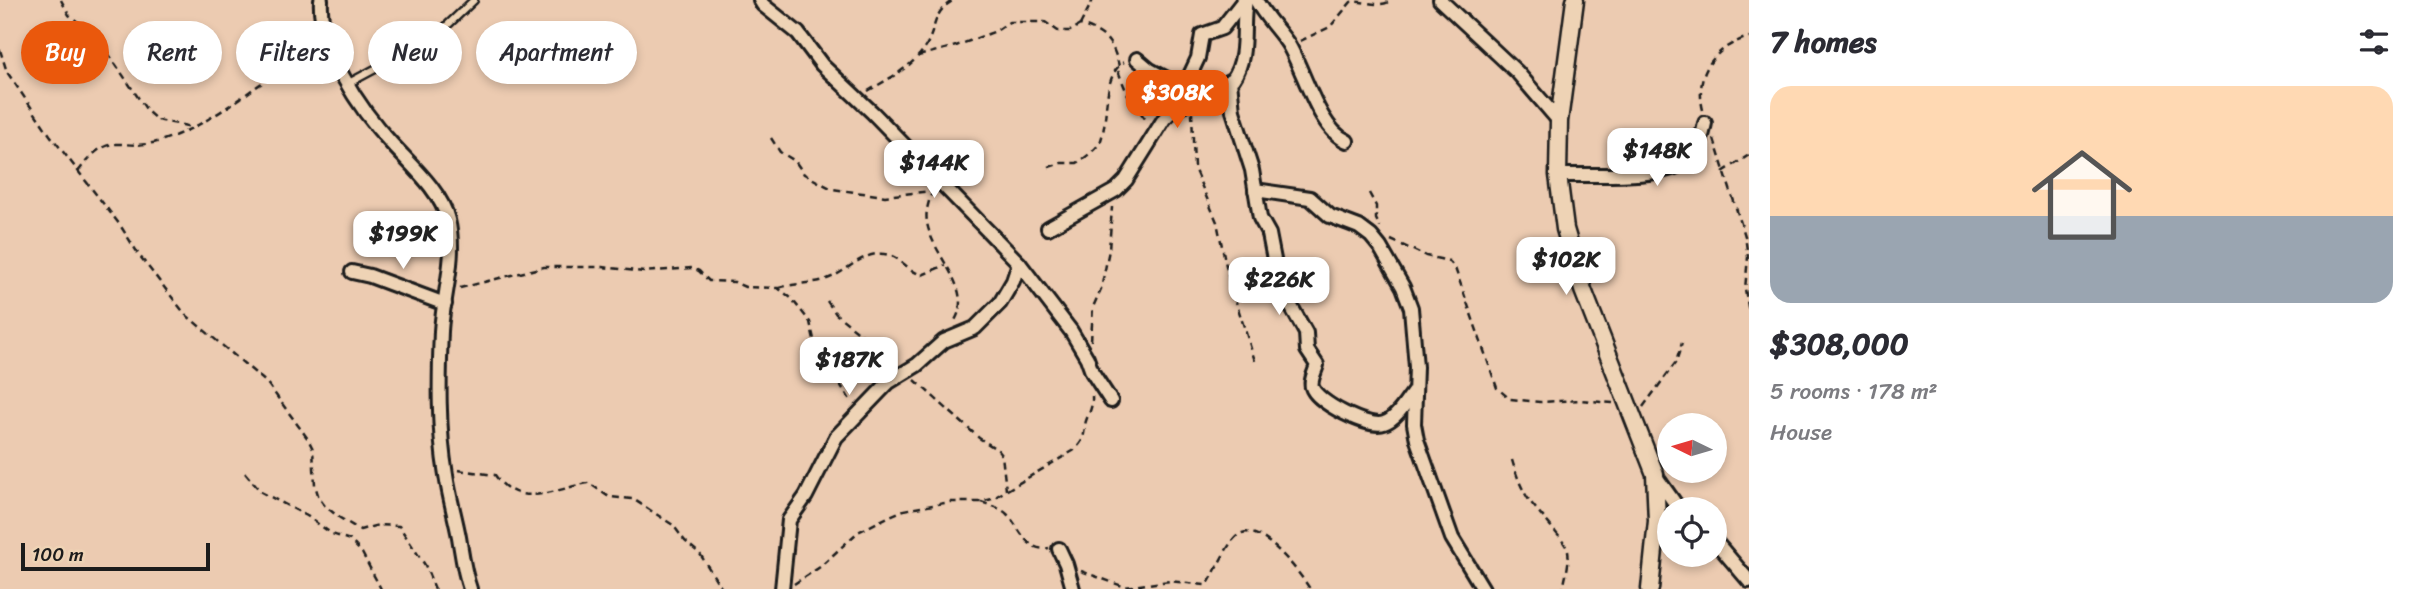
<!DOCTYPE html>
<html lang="en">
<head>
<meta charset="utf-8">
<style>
  :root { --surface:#fff; --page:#f2f2f3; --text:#2b2b33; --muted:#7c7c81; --line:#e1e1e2; --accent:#ea580c }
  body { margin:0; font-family:Sriracha,sans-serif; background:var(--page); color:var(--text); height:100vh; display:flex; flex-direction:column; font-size:26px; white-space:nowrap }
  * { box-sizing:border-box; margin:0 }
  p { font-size:23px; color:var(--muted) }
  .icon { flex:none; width:38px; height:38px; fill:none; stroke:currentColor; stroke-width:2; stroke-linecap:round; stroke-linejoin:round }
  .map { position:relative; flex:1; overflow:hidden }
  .panel { display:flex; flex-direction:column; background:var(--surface); width:665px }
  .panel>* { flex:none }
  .hud { position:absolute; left:21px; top:21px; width:665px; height:63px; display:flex; gap:14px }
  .needle { width:46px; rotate:275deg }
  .controls { position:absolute; left:1657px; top:413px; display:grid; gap:14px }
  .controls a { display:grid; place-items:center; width:70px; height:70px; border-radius:50%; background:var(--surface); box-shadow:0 4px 10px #0003; font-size:35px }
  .scale { position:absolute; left:21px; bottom:18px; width:189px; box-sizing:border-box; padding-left:7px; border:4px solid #1c1c1c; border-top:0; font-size:19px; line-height:24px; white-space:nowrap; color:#1c1c1c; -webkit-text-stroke:5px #eed3b5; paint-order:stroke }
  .price { position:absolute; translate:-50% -60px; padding:0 16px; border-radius:14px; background:#fff; color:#222; font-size:23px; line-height:46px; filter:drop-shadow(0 2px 4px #0008) }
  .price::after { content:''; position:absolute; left:50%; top:42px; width:21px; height:16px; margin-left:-10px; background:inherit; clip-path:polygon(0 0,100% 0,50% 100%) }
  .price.current { background:var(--accent); color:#fff }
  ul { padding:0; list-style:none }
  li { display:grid; align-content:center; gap:14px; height:371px; padding:0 21px }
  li+li { border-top:2px solid var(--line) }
  li span { display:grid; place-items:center; height:217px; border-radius:21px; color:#555 }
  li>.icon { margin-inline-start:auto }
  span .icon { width:126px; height:126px; fill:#fffc; stroke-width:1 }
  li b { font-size:30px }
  h2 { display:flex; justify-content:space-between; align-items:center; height:84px; padding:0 21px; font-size:30px }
  .pill { padding:0 24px; border-radius:32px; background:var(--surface); box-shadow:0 4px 10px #0003; font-size:24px; line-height:63px }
  .pill.current { background:var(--accent); color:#fff }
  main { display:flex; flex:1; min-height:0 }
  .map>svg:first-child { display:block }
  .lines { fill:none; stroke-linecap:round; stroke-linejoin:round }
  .lane-casing { stroke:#1c1c1c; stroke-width:11 }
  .street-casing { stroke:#1c1c1c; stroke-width:18 }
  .secondary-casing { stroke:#1c1c1c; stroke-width:21 }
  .path { stroke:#1c1c1c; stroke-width:2.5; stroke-dasharray:7 5; stroke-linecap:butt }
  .lane { stroke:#eed3b5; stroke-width:6 }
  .street { stroke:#eed3b5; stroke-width:12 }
  .secondary { stroke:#eed3b5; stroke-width:16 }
</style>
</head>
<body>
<main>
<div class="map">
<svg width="1749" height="589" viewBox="0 0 1749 589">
  <rect width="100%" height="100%" fill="#eccbb1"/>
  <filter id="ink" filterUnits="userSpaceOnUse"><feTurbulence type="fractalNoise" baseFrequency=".0143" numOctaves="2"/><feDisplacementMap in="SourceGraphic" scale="14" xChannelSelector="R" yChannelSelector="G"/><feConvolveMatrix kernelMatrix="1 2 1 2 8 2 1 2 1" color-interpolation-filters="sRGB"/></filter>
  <g filter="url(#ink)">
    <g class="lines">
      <defs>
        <polyline id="lane" points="347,84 435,37 474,0"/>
        <g id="street">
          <path d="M321,0C318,48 360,110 392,144C412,166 441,191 448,220C457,256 443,296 441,331C439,378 438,428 446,475C449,496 455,516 459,537C462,555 464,572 470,589"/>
          <polyline points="760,0 763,5 798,33 822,65 873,113 1019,263 1071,331 1087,358 1092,372 1111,401"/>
          <path d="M1256,0C1264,16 1278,29 1288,44C1304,70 1319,130 1347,141"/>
          <polyline points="1440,0 1517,72 1559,121"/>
          <polyline points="1137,59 1150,70 1184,88"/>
          <path d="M1230,81L1233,111L1252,170L1260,218L1269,234L1276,270L1283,292L1306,333L1307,350L1317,365C1315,372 1310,380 1312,387C1316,402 1369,429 1384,423C1397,419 1407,400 1415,390"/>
          <polyline points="1174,109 1198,58 1202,35 1222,28 1244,0"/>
          <path d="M1558,175C1591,174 1661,180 1686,161C1697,152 1703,136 1705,123"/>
          <polyline points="1255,190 1310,198 1330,216 1359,227 1371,236 1380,247 1403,287 1411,308 1416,367 1414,424 1417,440 1452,538 1483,589"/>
          <path d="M1048,228L1116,190L1126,180L1164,119L1173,110L1233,79C1249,56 1241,26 1246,0"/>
          <polyline points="352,272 370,276 445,304"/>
          <polyline points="1655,475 1679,509"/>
          <polyline points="1715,541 1749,581"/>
          <polyline points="1059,549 1066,564 1073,589"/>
          <polyline points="782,589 789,520 806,496 836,437 889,382 917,365 944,341 975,328 1000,303 1013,281 1019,263"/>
        </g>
        <polyline id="secondary" points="1575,0 1559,121 1558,175 1565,229 1583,290 1655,474 1657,521 1650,589"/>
      </defs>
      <use href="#lane" class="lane-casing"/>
      <use href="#street" class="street-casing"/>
      <use href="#secondary" class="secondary-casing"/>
      <g class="path">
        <polyline points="61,0 69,15 97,37 148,112 157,120 192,127"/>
        <polyline points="1080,25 1093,0"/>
        <path d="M1300,41L1330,27L1351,2C1365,0 1379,9 1392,0"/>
        <polyline points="0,50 7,72 50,135 120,225 139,255 185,314 267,383 308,439 313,449 315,485 319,498 325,506 340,518 360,530 378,525 399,526 425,565 435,589"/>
        <path d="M918,56L956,46L996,31L1009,22H1045L1058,31H1070L1080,25C1105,33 1112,40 1119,66"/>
        <polyline points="1118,71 1127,93 1148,123"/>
        <path d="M868,91C888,79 913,67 926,46C937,27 932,12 954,0"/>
        <path d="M1703,110C1694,74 1714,47 1749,37"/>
        <polyline points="1192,112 1194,168 1217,222 1229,280 1255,361"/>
        <polyline points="771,138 780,152 795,161 804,174 832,189 885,196 931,191"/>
        <polyline points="1714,139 1745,236 1748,257 1745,289 1749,312"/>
        <path d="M1049,167L1061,163H1077C1085,158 1098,148 1101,140C1109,116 1102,75 1124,62"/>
        <path d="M78,172C112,125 120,155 163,140C197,129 227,108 256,87C266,80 278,73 287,65C296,55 303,40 310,29"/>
        <polyline points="1723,172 1749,155"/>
        <path d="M935,191C929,196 930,198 928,205C916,246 979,283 954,322"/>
        <polyline points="1369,193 1376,206 1376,219 1380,227"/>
        <polyline points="1391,240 1426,256 1449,261 1455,268 1497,388 1510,399 1540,402 1580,400 1613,403"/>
        <polyline points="460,288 544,267 603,267 644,272 692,268 699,271 709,281 734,282 745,287 778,288 791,298 810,322 818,357 828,365 852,403"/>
        <path d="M779,288C797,282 817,285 834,276C850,268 864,252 884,254C901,256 907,271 922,275L945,265"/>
        <polyline points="827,301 836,314 897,363"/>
        <polyline points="1091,341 1093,307 1101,289 1109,250 1112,207"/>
        <polyline points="915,380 979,438 998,450 1002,455 1006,490"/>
        <polyline points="1643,407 1676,362 1682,343"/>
        <path d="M1512,460C1516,474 1521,488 1529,500C1536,510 1567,543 1568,551C1570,563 1565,578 1563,589"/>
        <path d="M458,470L495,475C519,511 556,488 589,483L609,497L633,499L673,525L685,541L700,554L722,589"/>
        <polyline points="245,473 261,492 307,516 332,534 350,540 362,553 381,589"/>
        <path d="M981,502C989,505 1001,508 1007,514C1020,527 1026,553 1049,548"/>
        <path d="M1081,571L1125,587L1170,581L1205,585L1209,582C1216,571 1230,536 1242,533C1264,526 1300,573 1310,589"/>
        <path d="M794,584L820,567L858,532L890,516L904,510L950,502H981L992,499L1073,451C1083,442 1084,438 1085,425C1087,414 1093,411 1092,396"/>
      </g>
      <use href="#lane" class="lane"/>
      <use href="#street" class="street"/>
      <use href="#secondary" class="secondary"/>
    </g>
  </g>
</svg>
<div class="controls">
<a><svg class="needle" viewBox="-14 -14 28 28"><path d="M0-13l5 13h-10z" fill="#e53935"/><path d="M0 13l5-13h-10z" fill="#7c7c81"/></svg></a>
<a><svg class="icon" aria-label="locate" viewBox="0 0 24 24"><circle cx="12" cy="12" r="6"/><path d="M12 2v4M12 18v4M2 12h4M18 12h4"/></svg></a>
</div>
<div class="scale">100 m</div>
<b class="price current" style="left:1177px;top:130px">$308K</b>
<b class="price" style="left:1657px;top:188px">$148K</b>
<b class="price" style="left:934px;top:200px">$144K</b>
<b class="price" style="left:403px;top:271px">$199K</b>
<b class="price" style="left:1566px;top:297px">$102K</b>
<b class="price" style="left:1279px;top:317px">$226K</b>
<b class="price" style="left:849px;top:397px">$187K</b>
<div class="hud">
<a class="pill current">Buy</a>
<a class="pill">Rent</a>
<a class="pill">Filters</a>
<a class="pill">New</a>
<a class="pill">Apartment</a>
</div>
</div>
<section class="panel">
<h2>7 homes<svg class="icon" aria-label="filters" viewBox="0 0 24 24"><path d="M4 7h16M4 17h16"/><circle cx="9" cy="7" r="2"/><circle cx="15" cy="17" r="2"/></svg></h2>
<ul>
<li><span style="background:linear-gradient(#ffd9b3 60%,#9aa5b1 0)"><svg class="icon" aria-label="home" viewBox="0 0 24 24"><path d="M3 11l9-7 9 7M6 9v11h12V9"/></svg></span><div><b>$308,000</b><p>5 rooms · 178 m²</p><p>House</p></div></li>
</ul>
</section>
</main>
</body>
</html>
